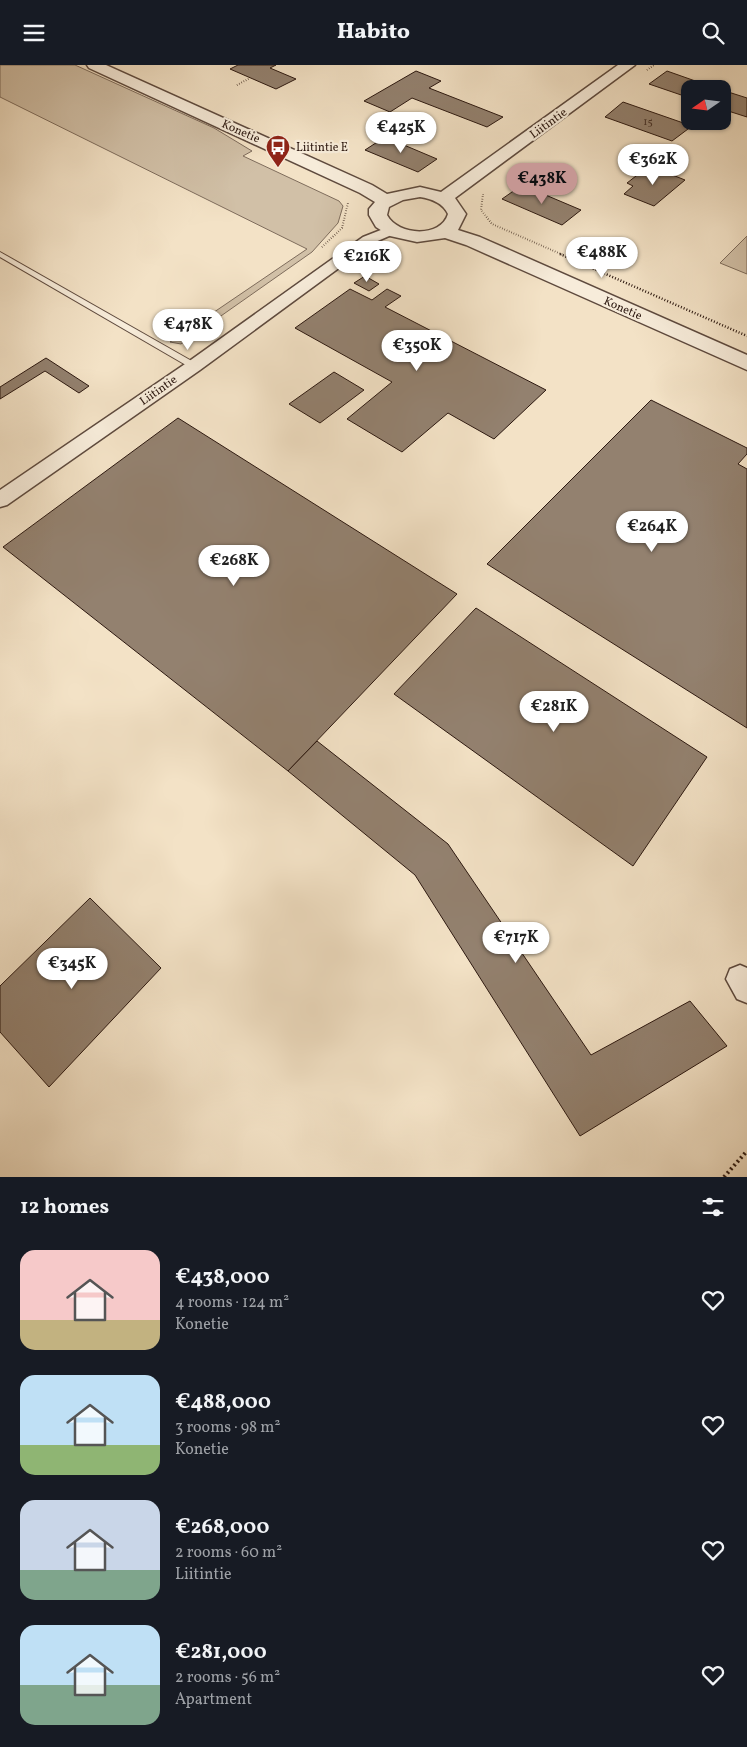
<!DOCTYPE html>
<html lang="en">
<head>
<meta charset="utf-8">
<style>
  :root { --surface:#171b24; --page:#20242c; --text:#f1f3f6; --muted:#9ea1a6; --accent:#c59692 }
  body { margin:0; font-family:Vollkorn,serif; background:var(--page); color:var(--text); height:100vh; display:flex; flex-direction:column; font-size:19px; white-space:nowrap }
  * { box-sizing:border-box; margin:0 }
  p { font-size:16px; color:var(--muted) }
  .icon { flex:none; width:28px; height:28px; fill:none; stroke:currentColor; stroke-width:2; stroke-linecap:round; stroke-linejoin:round }
  .map { position:relative; height:1112px; overflow:hidden }
  .details { display:flex; flex-direction:column; background:var(--surface); flex:1 }
  .details>* { flex:none }
  .needle { width:32px; rotate:256deg }
  .fabs { position:absolute; left:681px; top:15px; display:grid; gap:10px }
  .fabs a { display:grid; place-items:center; width:50px; height:50px; border-radius:10px; background:var(--surface); box-shadow:0 1px 4px #0004; font-size:25px }
  .price { position:absolute; translate:-50% -42px; padding:0 11px; border-radius:18px; background:#fff; color:#222; font-size:16px; line-height:32px; filter:drop-shadow(0 1px 2px #0008) }
  .price::after { content:''; position:absolute; left:50%; top:30px; width:15px; height:11px; margin-left:-8px; background:inherit; clip-path:polygon(0 0,100% 0,50% 100%) }
  .price.selected { background:var(--accent); color:#111 }
  ul { padding:0; list-style:none }
  li { display:flex; align-items:center; gap:15px; height:125px; padding:0 20px }
  li span { display:grid; place-items:center; flex:none; width:140px; height:100px; border-radius:15px; color:#555 }
  li>.icon { margin-inline-start:auto }
  span .icon { width:60px; height:60px; fill:#fffc; stroke-width:1 }
  li b { font-size:21px }
  h2 { display:flex; justify-content:space-between; align-items:center; height:60px; padding:0 20px; font-size:21px }
  header { display:flex; justify-content:space-between; align-items:center; height:65px; padding:0 20px; background:var(--surface); font-size:22px; font-weight:800 }
  .map>svg:first-child { display:block }
  .green { fill:#d1c0a7; stroke:#7e6c5c }
  .building { fill:#93816f; stroke:#2c1810 }
  .lines { fill:none; stroke-linecap:round; stroke-linejoin:round }
  .service-casing { stroke:#5e4a3e; stroke-width:2 }
  .minor-casing { stroke:#5e4a3e; stroke-width:3 }
  .tertiary-casing { stroke:#5e4a3e; stroke-width:3 }
  .path-far2 { stroke:#2c1810; stroke-width:2; stroke-dasharray:0.5 2; stroke-linecap:butt }
  .path-far1 { stroke:#2c1810; stroke-width:2.5; stroke-dasharray:1 2; stroke-linecap:butt }
  .path { stroke:#2c1810; stroke-width:4; stroke-dasharray:2 3; stroke-linecap:butt }
  .service { fill:#f7ecda; fill-rule:evenodd }
  .minor { fill:#f7ecda; fill-rule:evenodd }
  .tertiary { fill:#f7ecda; fill-rule:evenodd }
  .labels { text-anchor:middle; stroke-width:4.5; stroke-linejoin:round; paint-order:stroke }
  .far-number-label { font-size:11px; fill:#463228 }
  .far-street-label { font-size:12px; fill:#2c1810; stroke:#f7ecda }
  .far-poi-label { font-size:12px; fill:#2c1810; stroke:#f7ecda; text-anchor:start }
</style>
</head>
<body>
<header><svg class="icon" aria-label="menu" viewBox="0 0 24 24"><path d="M4 6h16M4 12h16M4 18h16"/></svg>Habito<svg class="icon" aria-label="search" viewBox="0 0 24 24"><circle cx="10" cy="10" r="6"/><path d="M15 15l6 6"/></svg></header>
<div class="map">
<svg width="747" height="1112" viewBox="0 0 747 1112">
  <rect width="100%" height="100%" fill="#f3e2c6"/>
  <filter id="stains"><feTurbulence type="fractalNoise" baseFrequency=".004" numOctaves="4"/><feColorMatrix values="0 0 0 0 .2 0 0 0 0 .09 0 0 0 0 .02 0 0 0 .5 -.17"/></filter>
  <radialGradient id="worn" r=".72"><stop offset=".6" stop-color="#630" stop-opacity="0"/><stop offset="1" stop-color="#630" stop-opacity=".3"/></radialGradient>
  <g class="green">
    <polygon points="0,0 75,0 214,63 252,86 243,91 339,136 343,141 338,158 312,187 181,279 170,277 307,184 0,32"/>
    <polygon points="747,171 747,209 720,198"/>
  </g>
  <g class="building">
    <polygon points="238,0 276,0 270,3 296,14 276,24 230,4"/>
    <polygon points="416,6 441,16 429,23 503,52 487,62 412,33 390,47 364,36"/>
    <polygon points="667,6 718,24 690,24 690,33 649,19"/>
    <polygon points="722,25 747,33 747,52 722,44"/>
    <polygon points="623,37 692,61 672,76 605,52"/>
    <polygon points="385,72 437,94 418,107 365,85"/>
    <polygon points="655,103 685,115 654,141 624,129 633,121 627,118 645,104 651,106"/>
    <polygon points="522,120 581,145 562,160 502,134"/>
    <polygon points="365,211 379,219 369,226 354,218"/>
    <polygon points="350,224 372,235 387,224 401,231 385,242 546,325 494,374 448,348 402,387 347,354 392,317 295,263"/>
    <polygon points="46,293 89,321 79,328 45,306 0,334 0,322"/>
    <polygon points="334,307 364,325 320,358 289,339"/>
    <polygon points="651,335 747,383 747,389 738,399 747,404 747,663 487,499"/>
    <polygon points="178,353 457,529 288,706 3,482"/>
    <polygon points="476,543 707,692 633,801 394,629"/>
    <polygon points="317,676 448,779 591,990 690,936 727,981 580,1071 415,810 288,706"/>
    <polygon points="90,833 161,903 49,1022 0,967 0,921"/>
  </g>
  <g class="lines">
    <defs>
      <polygon id="service" points="0,187 197,299 198,301 194,304 191,303 0,192"/>
      <g id="minor">
        <polygon points="391,161 396,162 398,165 396,168 373,178 200,305 7,440 0,442 0,425 188,297 363,172"/>
        <polygon points="740,900 747,903 747,938 737,934 726,914 730,904"/>
      </g>
      <path id="tertiary" d="M87,0H106L372,120L387,129L420,122L441,127L618,0H635L455,133L466,149L458,165L480,172L747,290V305L466,180L445,173L417,177L390,171L376,162L369,150V144L375,137L360,128L89,3ZM420,132C432,134 443,138 448,149C441,173 398,171 387,150L389,142L403,135Z"/>
    </defs>
    <use href="#service" class="service-casing"/>
    <use href="#minor" class="minor-casing"/>
    <use href="#tertiary" class="tertiary-casing"/>
    <g class="path-far2">
      <polyline points="647,5 654,0"/>
      <polyline points="237,20 250,13"/>
      <polyline points="483,129 481,145 492,159 563,190"/>
      <polyline points="322,182 342,163 348,138"/>
    </g>
    <polyline class="path-far1" points="560,189 747,271"/>
    <polyline class="path" points="724,1112 747,1086"/>
    <use href="#service" class="service"/>
    <use href="#minor" class="minor"/>
    <use href="#tertiary" class="tertiary"/>
  </g>
  <defs>
    <symbol id="bus-pin" viewBox="-11 -11 22 30"><path d="M0 17L-7.5 6A9.5 9.5 0 1 1 7.5 6Z" fill="#8f2418" stroke="#f7ecda"/><path d="M-5-6H5V4H4V6H2V4H-2V6H-4V4H-5ZM-3.5-4V0h7V-4ZM-3.5 1.2v1.5H-2V1.2ZM2 1.2v1.5H3.5V1.2Z" fill="#fff"/></symbol>
  </defs>
  <g fill-rule="evenodd">
    <use href="#bus-pin" x="264" y="68" width="28" height="38"/>
  </g>
  <g class="labels">
    <g class="far-number-label">
      <text x="648" y="60">15</text>
    </g>
    <g class="far-street-label">
      <text transform="translate(548 58) rotate(-36)" y="4">Liitintie</text>
      <text transform="translate(241 66) rotate(24)" y="4">Konetie</text>
      <text transform="translate(623 243) rotate(24)" y="4">Konetie</text>
      <text transform="translate(158 325) rotate(-35)" y="4">Liitintie</text>
    </g>
    <g class="far-poi-label">
      <text x="296" y="86">Liitintie E</text>
    </g>
  </g>
  <rect width="100%" height="100%" filter="url(#stains)"/>
  <rect width="100%" height="100%" fill="url(#worn)"/>
</svg>
<div class="fabs">
<a><svg class="needle" viewBox="-14 -14 28 28"><path d="M0-13l5 13h-10z" fill="#e53935"/><path d="M0 13l5-13h-10z" fill="#9ea1a6"/></svg></a>
</div>
<b class="price" style="left:401px;top:89px">€425K</b>
<b class="price" style="left:653px;top:121px">€362K</b>
<b class="price selected" style="left:542px;top:140px">€438K</b>
<b class="price" style="left:602px;top:214px">€488K</b>
<b class="price" style="left:367px;top:218px">€216K</b>
<b class="price" style="left:188px;top:286px">€478K</b>
<b class="price" style="left:417px;top:307px">€350K</b>
<b class="price" style="left:652px;top:488px">€264K</b>
<b class="price" style="left:234px;top:522px">€268K</b>
<b class="price" style="left:554px;top:668px">€281K</b>
<b class="price" style="left:516px;top:899px">€717K</b>
<b class="price" style="left:72px;top:925px">€345K</b>
</div>
<section class="details">
<h2>12 homes<svg class="icon" aria-label="filters" viewBox="0 0 24 24"><path d="M4 7h16M4 17h16"/><circle cx="9" cy="7" r="2"/><circle cx="15" cy="17" r="2"/></svg></h2>
<ul>
<li><span style="background:linear-gradient(#f6c9c9 70%,#c2b280 0)"><svg class="icon" aria-label="home" viewBox="0 0 24 24"><path d="M3 11l9-7 9 7M6 9v11h12V9"/></svg></span><div><b>€438,000</b><p>4 rooms · 124 m²</p><p>Konetie</p></div><svg class="icon" aria-label="heart" viewBox="0 0 24 24"><path d="M12 20l-8-8c-3-5 5-10 8-4 3-6 11-1 8 4z"/></svg></li>
<li><span style="background:linear-gradient(#bfe0f5 70%,#8fb573 0)"><svg class="icon" aria-label="home" viewBox="0 0 24 24"><path d="M3 11l9-7 9 7M6 9v11h12V9"/></svg></span><div><b>€488,000</b><p>3 rooms · 98 m²</p><p>Konetie</p></div><svg class="icon" aria-label="heart" viewBox="0 0 24 24"><path d="M12 20l-8-8c-3-5 5-10 8-4 3-6 11-1 8 4z"/></svg></li>
<li><span style="background:linear-gradient(#c9d6e8 70%,#7fa58c 0)"><svg class="icon" aria-label="home" viewBox="0 0 24 24"><path d="M3 11l9-7 9 7M6 9v11h12V9"/></svg></span><div><b>€268,000</b><p>2 rooms · 60 m²</p><p>Liitintie</p></div><svg class="icon" aria-label="heart" viewBox="0 0 24 24"><path d="M12 20l-8-8c-3-5 5-10 8-4 3-6 11-1 8 4z"/></svg></li>
<li><span style="background:linear-gradient(#bfe0f5 60%,#7fa58c 0)"><svg class="icon" aria-label="home" viewBox="0 0 24 24"><path d="M3 11l9-7 9 7M6 9v11h12V9"/></svg></span><div><b>€281,000</b><p>2 rooms · 56 m²</p><p>Apartment</p></div><svg class="icon" aria-label="heart" viewBox="0 0 24 24"><path d="M12 20l-8-8c-3-5 5-10 8-4 3-6 11-1 8 4z"/></svg></li>
</ul>
</section>
</body>
</html>
